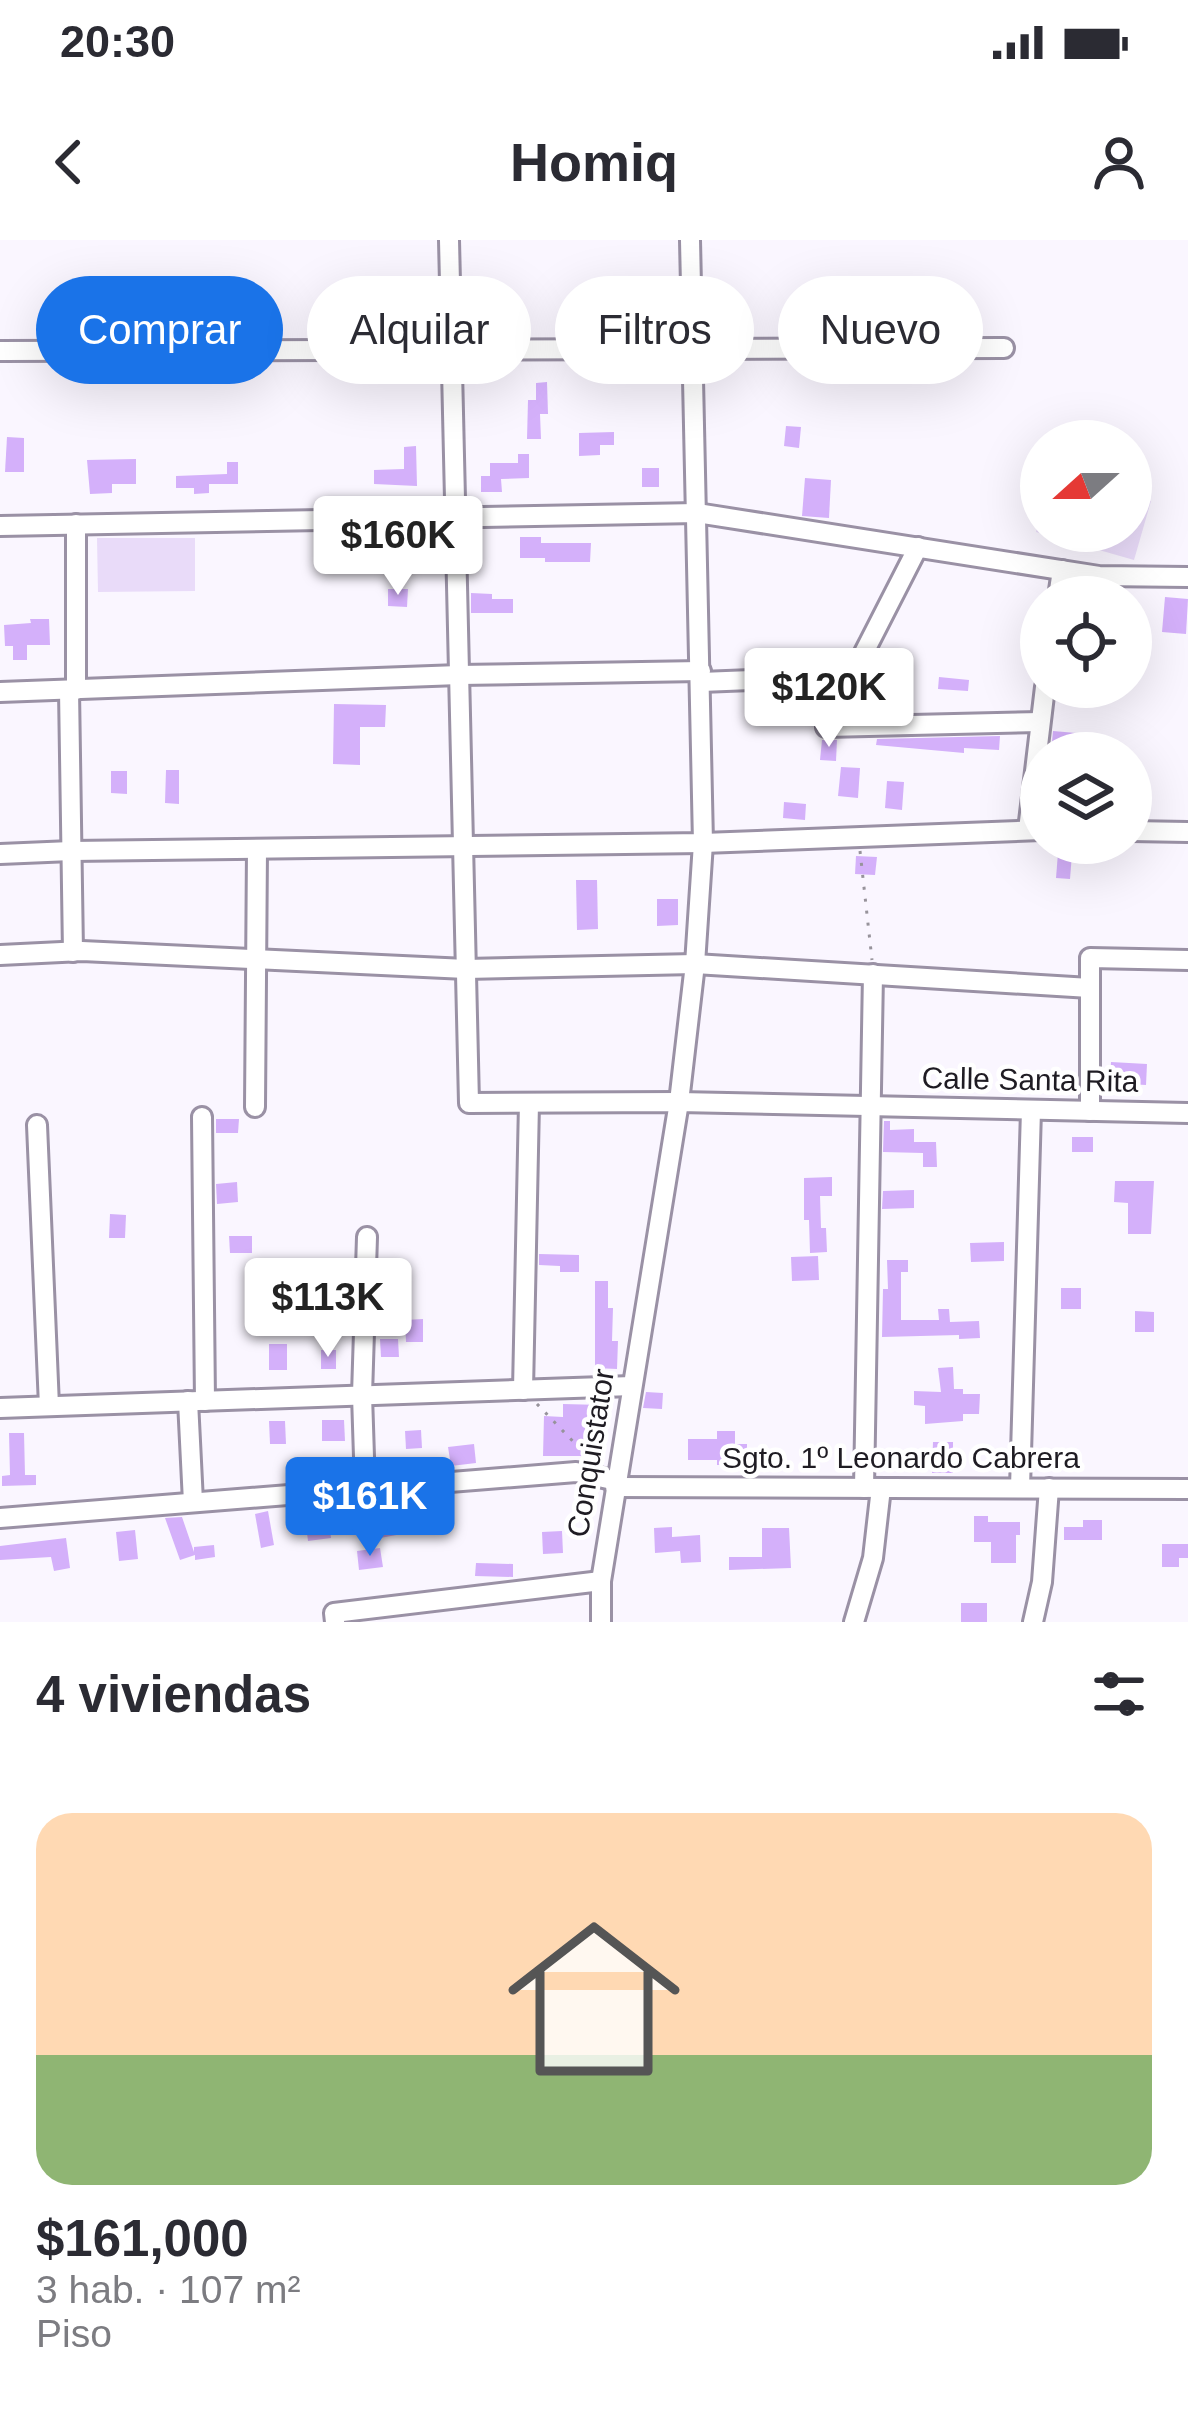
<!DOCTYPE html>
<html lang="es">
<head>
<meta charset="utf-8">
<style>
  :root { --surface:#fff; --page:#f7f7f7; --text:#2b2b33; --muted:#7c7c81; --accent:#1a73e8 }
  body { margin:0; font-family:Arial,sans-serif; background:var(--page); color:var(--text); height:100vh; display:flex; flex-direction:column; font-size:45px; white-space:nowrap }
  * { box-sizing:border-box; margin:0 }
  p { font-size:39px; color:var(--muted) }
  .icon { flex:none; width:66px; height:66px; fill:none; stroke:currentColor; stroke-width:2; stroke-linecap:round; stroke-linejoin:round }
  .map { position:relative; height:1382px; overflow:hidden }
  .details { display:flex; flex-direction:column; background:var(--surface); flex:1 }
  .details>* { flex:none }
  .guide { position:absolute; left:36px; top:36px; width:1116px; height:108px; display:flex; gap:24px }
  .needle { width:78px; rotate:249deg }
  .tools { position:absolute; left:1020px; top:180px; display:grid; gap:24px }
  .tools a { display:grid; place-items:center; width:132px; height:132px; border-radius:50%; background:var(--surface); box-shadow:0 12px 48px #0002; font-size:60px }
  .price { position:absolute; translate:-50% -102px; padding:0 27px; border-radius:12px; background:#fff; color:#222; font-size:39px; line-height:78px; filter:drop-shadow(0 3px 6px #0008) }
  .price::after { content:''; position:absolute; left:50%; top:72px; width:36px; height:27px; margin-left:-18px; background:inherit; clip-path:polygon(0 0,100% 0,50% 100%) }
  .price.active { background:var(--accent); color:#fff }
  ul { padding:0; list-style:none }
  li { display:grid; align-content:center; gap:24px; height:636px; padding:0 36px }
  li span { display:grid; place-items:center; height:372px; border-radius:36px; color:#555 }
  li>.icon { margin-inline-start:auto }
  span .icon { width:216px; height:216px; fill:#fffc; stroke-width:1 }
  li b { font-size:51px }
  h2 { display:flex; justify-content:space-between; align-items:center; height:144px; padding:0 36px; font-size:51px }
  .tag { padding:0 42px; border-radius:54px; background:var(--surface); box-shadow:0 12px 48px #0002; font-size:42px; line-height:108px }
  .tag.active { background:var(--accent); color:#fff }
  .status { display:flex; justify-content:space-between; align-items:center; height:84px; padding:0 60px; background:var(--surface); direction:ltr }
  .status svg { height:33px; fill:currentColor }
  header { display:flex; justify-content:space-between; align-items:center; height:156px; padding:0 36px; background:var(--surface); font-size:54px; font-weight:700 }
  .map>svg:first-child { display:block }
  .green { fill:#e9dbf9 }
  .building { fill:#d4b0fa }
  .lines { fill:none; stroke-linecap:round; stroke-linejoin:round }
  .minor-casing { stroke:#9a91a5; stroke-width:24 }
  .path { stroke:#97939b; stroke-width:3; stroke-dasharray:3 9; stroke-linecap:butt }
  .minor { stroke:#fff; stroke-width:18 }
  .labels { text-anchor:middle; stroke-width:9; stroke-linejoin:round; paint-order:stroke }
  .street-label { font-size:30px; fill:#1f1c23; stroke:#fff }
</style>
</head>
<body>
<div class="status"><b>20:30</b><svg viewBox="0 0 49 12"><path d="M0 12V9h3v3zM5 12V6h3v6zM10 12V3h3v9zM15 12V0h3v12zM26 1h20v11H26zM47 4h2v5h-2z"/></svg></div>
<header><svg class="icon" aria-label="back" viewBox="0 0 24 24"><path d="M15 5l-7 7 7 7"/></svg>Homiq<svg class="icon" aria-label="person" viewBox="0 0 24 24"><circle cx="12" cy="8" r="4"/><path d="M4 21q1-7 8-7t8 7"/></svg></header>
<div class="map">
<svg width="1188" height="1382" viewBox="0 0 1188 1382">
  <rect width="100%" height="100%" fill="#faf6ff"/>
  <g class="green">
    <polygon points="1131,255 1151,261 1134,320 1036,292 1041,273 1041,291 1131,291"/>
    <polygon points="97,298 195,298 195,351 98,352"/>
  </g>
  <g class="building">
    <polygon points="547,142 548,174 540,174 541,199 527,199 528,160 536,160 536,143"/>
    <polygon points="786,186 801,187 799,208 784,206"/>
    <polygon points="614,192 614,205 600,205 600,215 579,216 579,193"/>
    <polygon points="7,197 24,198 24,232 5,232"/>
    <polygon points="416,206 417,246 374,244 374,230 404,229 404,207"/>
    <polygon points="518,214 529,214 529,238 501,239 502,252 481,252 481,236 490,236 490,223 518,223"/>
    <polygon points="136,219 136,244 112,244 112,253 90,254 87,220"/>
    <polygon points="227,222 238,222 238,244 209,244 209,253 194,254 194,248 176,248 176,236 227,234"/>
    <rect x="642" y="228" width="17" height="19"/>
    <polygon points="805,238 831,240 829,278 802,276"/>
    <polygon points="520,297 541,297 541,303 591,303 590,322 545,322 545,318 520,318"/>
    <polygon points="388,349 408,349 407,367 388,366"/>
    <polygon points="471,353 492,354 492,359 513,359 513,373 471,373"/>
    <polygon points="1165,357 1188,359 1186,394 1162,392"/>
    <polygon points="30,379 49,379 50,405 27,405 27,420 13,420 13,406 5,406 4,385 31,383"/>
    <polygon points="939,437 969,440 968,451 938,449"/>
    <polygon points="859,452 874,454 872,470 851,469"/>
    <polygon points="334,464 386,465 385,487 360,487 360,525 333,524"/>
    <polygon points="1053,491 1099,495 1098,513 1051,513"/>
    <polygon points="1000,496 999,510 964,508 964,513 876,505 877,499"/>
    <polygon points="822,500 837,500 836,521 820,520"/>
    <polygon points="841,527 860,528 858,558 838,556"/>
    <polygon points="166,530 179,530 179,564 165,563"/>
    <polygon points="111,531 127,531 127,554 111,553"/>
    <polygon points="887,541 904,542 902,570 885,568"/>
    <polygon points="784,562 806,564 805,580 783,578"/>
    <polygon points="1058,613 1072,614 1070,639 1056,638"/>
    <polygon points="856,616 877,617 875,635 855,634"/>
    <polygon points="576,640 597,640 598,689 577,690"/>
    <polygon points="657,659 678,659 678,685 657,686"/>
    <polygon points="1111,822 1147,824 1146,845 1110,843"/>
    <polygon points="216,879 239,879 238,893 216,893"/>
    <polygon points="884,881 890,881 890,890 914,889 914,902 936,902 937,927 923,927 923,913 883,912"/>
    <rect x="1072" y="897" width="21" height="15"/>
    <polygon points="832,937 832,956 820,956 821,988 826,988 827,1012 810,1013 809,980 804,980 804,938"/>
    <polygon points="1115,941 1154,941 1151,994 1128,994 1128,963 1114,962"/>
    <polygon points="237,942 238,962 217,964 216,944"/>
    <polygon points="914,950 914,968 882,969 883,951"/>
    <polygon points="110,974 126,975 125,998 109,998"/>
    <polygon points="229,996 252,996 252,1013 230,1013"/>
    <polygon points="1004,1002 1004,1021 971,1022 970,1003"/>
    <polygon points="539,1014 579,1015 579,1032 560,1032 560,1026 539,1025"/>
    <polygon points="818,1016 819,1040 792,1041 791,1017"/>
    <polygon points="887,1020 908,1020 908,1032 901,1032 901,1080 939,1080 938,1069 949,1069 950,1082 979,1081 980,1098 959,1099 959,1095 882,1097 883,1049 888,1049"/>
    <polygon points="405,1021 406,1038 379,1040 380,1022"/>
    <polygon points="595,1041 608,1041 608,1068 613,1068 612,1101 618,1101 617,1129 595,1128"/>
    <rect x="1061" y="1048" width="20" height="21"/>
    <polygon points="338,1070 339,1082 314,1083 314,1071"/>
    <polygon points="1135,1071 1154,1072 1154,1092 1135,1092"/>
    <polygon points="423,1079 423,1102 406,1102 405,1080"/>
    <polygon points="380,1099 398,1099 399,1117 381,1117"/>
    <rect x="269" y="1104" width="18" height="26"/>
    <rect x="321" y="1110" width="15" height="19"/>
    <polygon points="953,1127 954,1149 963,1149 963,1154 980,1154 979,1174 963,1174 963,1181 925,1184 925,1166 914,1165 914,1151 941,1152 938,1128"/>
    <polygon points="646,1152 663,1153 662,1169 643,1168"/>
    <polygon points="563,1164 602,1165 601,1189 591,1189 591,1216 543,1216 544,1176 563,1177"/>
    <polygon points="322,1180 344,1180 345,1201 322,1201"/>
    <polygon points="269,1181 285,1181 286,1204 270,1204"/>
    <polygon points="421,1190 422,1208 406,1209 405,1191"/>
    <polygon points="717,1191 735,1191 735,1204 747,1204 747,1224 717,1225 717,1220 688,1220 688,1199 717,1199"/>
    <polygon points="9,1193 24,1193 25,1235 36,1235 36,1245 2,1246 2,1236 10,1235"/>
    <polygon points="933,1202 953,1202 953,1233 932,1233"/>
    <polygon points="474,1204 476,1223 451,1226 448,1207"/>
    <polygon points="409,1269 413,1292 380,1298 376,1274"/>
    <polygon points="268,1271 274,1305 261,1308 255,1274"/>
    <polygon points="328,1274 331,1298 308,1301 305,1276"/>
    <polygon points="974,1276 988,1276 988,1282 1020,1282 1020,1295 1016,1295 1016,1323 991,1323 991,1302 974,1302"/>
    <polygon points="182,1277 194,1312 194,1307 214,1305 215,1317 195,1320 195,1315 180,1320 165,1278"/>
    <polygon points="1083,1280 1102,1280 1102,1300 1064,1300 1064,1287 1083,1287"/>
    <polygon points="672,1287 672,1297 700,1295 701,1322 681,1323 680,1311 655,1313 654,1288"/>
    <polygon points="762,1288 789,1288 791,1328 729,1330 729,1317 762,1317"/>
    <polygon points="135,1290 138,1319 119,1321 116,1292"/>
    <polygon points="562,1291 563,1313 543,1314 542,1292"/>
    <polygon points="66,1298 70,1328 54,1331 51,1317 0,1320 0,1306"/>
    <polygon points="1162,1304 1188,1304 1188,1318 1179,1318 1179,1327 1162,1327"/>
    <polygon points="380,1308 383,1327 359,1330 357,1311"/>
    <polygon points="476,1323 513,1324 513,1337 475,1336"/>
    <rect x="961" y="1363" width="26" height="19"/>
  </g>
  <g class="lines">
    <defs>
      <g id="minor">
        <polyline points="449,0 469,863 679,862 1188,873"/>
        <polyline points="0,111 1004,108"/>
        <polyline points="76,284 76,450"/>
        <polyline points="0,286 697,273 1099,336 1188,337"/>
        <polyline points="918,307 826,487 1040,482"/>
        <polyline points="1058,357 1062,330"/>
        <polyline points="701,442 852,436"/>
        <polyline points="69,450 73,712"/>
        <polyline points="0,452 459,435 701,431"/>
        <polyline points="1028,590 1045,447"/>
        <polyline points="1131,591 1188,592"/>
        <polyline points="0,614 71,611 703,603 1041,590"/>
        <polyline points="0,715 82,711 466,729 695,724 1090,748"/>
        <polyline points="255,867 257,609"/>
        <polyline points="1090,871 1090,718 1188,720"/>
        <polyline points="202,877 205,1161"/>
        <polyline points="37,885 49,1166"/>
        <polyline points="523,1150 529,863"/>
        <polyline points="188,1161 193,1262"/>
        <polyline points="0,1168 632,1146"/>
        <polyline points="615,1247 1188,1249"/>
        <polyline points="365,1248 362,1155 367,997"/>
        <polyline points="864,1248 873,734"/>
        <polyline points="1020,1248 1031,870"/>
        <polyline points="0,1278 576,1232 617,1241"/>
        <polyline points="335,1382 334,1373 601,1341"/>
        <polyline points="601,1382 601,1341 679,862 695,724 703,603 690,0"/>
        <polyline points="854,1382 873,1318 881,1248"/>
        <polyline points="1033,1382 1042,1342 1049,1248"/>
      </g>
    </defs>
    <use href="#minor" class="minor-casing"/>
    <g class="path">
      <polyline points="860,611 872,720"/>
      <polyline points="537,1164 589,1218"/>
    </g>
    <use href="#minor" class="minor"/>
  </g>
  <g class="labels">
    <g class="street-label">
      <text transform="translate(1030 840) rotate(1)" y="10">Calle Santa Rita</text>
      <text transform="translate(591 1213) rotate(-81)" y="10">Conquistator</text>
      <text x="901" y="1228">Sgto. 1º Leonardo Cabrera</text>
    </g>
  </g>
</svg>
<div class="tools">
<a><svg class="needle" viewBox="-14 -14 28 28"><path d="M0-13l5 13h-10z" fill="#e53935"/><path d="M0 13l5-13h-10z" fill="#7c7c81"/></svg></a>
<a><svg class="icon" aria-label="locate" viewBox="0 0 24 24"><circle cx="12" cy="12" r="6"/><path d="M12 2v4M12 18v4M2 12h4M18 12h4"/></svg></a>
<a><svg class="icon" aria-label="layers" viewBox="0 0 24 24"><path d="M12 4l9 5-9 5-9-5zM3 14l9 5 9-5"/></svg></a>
</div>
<b class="price" style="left:398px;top:358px">$160K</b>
<b class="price" style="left:829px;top:510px">$120K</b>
<b class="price" style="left:328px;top:1120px">$113K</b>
<b class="price active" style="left:370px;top:1319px">$161K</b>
<div class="guide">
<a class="tag active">Comprar</a>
<a class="tag">Alquilar</a>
<a class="tag">Filtros</a>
<a class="tag">Nuevo</a>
</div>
</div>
<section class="details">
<h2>4 viviendas<svg class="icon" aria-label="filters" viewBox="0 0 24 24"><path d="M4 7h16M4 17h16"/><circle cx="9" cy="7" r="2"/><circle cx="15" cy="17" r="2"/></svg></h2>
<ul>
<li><span style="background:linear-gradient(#ffd9b3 65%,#8fb573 0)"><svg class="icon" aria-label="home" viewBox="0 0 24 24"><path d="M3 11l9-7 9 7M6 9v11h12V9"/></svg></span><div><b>$161,000</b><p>3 hab. · 107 m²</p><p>Piso</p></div></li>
</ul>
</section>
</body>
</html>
